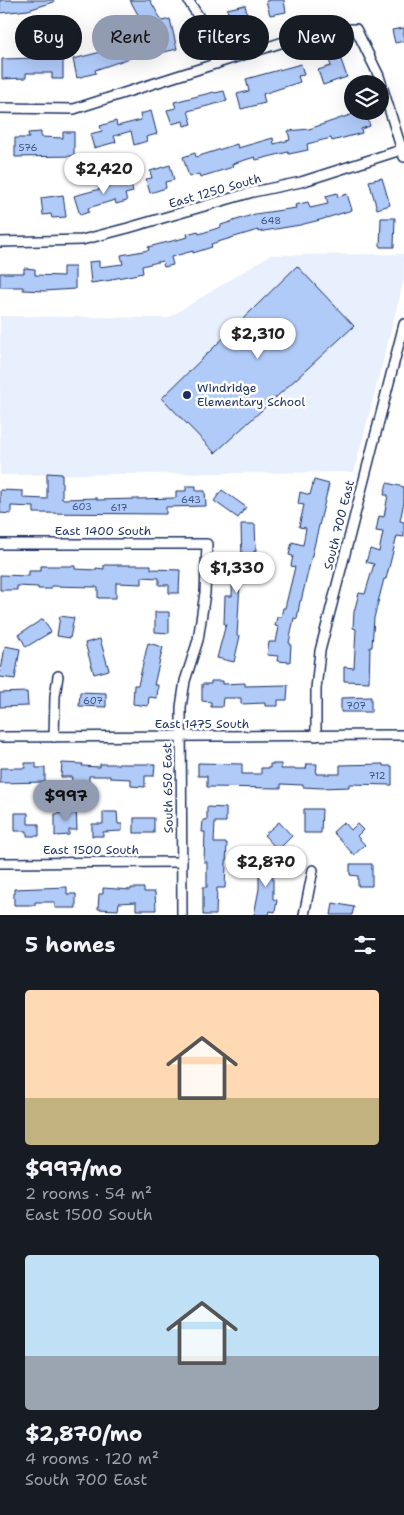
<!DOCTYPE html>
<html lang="en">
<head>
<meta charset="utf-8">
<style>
  :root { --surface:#171b24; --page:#20242c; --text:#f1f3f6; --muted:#9ea1a6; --accent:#919bb2 }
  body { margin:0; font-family:"Shantell Sans",sans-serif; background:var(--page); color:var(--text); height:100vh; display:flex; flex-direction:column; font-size:19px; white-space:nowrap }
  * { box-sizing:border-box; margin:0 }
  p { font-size:16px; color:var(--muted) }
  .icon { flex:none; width:28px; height:28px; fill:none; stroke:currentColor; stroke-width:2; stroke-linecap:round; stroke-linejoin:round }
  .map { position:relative; height:915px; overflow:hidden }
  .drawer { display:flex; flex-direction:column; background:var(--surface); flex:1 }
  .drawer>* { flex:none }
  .hud { position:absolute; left:15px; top:15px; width:375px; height:45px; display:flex; gap:10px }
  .fabs { position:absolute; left:344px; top:75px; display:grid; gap:10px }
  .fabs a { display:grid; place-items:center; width:45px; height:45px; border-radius:50%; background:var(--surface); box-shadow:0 5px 20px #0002; font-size:25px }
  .price { position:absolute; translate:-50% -42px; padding:0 11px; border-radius:18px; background:#fff; color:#222; font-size:16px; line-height:32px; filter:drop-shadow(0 1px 2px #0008) }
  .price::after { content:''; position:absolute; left:50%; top:30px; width:15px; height:11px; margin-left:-8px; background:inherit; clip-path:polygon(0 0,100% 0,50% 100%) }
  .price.on { background:var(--accent); color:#111 }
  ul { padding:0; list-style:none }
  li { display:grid; align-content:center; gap:10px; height:265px; padding:0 25px }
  li span { display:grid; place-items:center; height:155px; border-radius:5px; color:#555 }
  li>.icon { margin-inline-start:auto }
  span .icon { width:90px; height:90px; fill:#fffc; stroke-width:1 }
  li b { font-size:21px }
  h2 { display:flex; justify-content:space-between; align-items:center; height:60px; padding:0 25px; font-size:21px }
  .chip { padding:0 18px; border-radius:22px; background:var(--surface); box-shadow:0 5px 20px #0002; font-size:18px; line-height:45px }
  .chip.on { background:var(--accent); color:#111 }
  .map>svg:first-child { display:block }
  .built { fill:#e8effd }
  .building { fill:#b1cbf9; stroke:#1b2f5e }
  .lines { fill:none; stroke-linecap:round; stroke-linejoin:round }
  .street-casing { stroke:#1b2f5e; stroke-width:12 }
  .street { stroke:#fff; stroke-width:9 }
  .poi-dot { fill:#1b2f5e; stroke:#fff; stroke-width:2 }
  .labels { text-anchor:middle; stroke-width:5; stroke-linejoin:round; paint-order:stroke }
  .number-label { font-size:10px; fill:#405685 }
  .street-label { font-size:12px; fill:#1b2f5e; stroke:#fff }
  .poi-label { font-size:12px; fill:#1b2f5e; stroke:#fff; text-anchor:start }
</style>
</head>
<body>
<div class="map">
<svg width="404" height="915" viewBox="0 0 404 915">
  <rect width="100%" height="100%" fill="#fff"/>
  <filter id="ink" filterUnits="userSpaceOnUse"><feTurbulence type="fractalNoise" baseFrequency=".02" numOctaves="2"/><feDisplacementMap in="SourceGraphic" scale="10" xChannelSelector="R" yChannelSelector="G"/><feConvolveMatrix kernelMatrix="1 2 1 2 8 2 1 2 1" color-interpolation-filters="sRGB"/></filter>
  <g filter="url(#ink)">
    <polygon class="built" points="404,254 404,280 354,472 0,475 0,316 168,318 270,255"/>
    <g class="building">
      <polygon points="0,0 53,0 54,2 28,10 0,13"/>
      <polygon points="130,0 150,0 162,21 170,19 177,49 160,53 151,17 142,22"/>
      <polygon points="272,0 284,0 286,12 270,15 266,1"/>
      <polygon points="245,5 250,26 233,31 227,9"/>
      <polygon points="404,28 404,41 395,43 392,30"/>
      <polygon points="131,40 136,56 95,70 96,73 77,78 73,59 113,49 112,47"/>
      <polygon points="38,53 63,55 63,79 52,79 52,73 26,73 26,78 2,79 2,59 38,58"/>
      <polygon points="340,57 347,77 323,85 318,70 331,66 329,60"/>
      <polygon points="301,64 304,75 298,76 300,82 263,94 265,103 241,109 237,94 249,91 246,79"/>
      <polygon points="224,91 227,101 188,111 192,124 184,126 183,121 172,124 167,110 176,108 174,102 214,92 215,93"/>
      <polygon points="151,111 157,134 146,137 147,141 134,145 131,131 114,136 116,142 94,148 90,134 102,131 100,126 116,121 117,126 141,120 140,114"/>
      <polygon points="362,111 365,111 370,126 361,129 362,133 332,141 331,138 307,144 308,150 289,154 288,152 256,160 255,157 232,164 233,167 200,177 199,174 189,177 183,157 195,153 196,157 237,144 238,148 273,138 274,144 290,140 288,131 309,129"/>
      <polygon points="41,132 41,137 63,138 63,132 74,132 74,156 15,157 15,138 29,138 28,133"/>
      <polygon points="170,165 174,180 165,182 166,188 150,193 146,179 152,178 150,171"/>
      <polygon points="118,176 120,181 130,179 133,192 125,194 127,201 116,204 115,200 88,208 89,212 80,215 74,196 111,186 109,179"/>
      <polygon points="382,178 390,205 377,209 369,181"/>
      <polygon points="337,193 338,197 347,194 352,210 320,220 300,225 258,232 258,230 211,244 212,247 193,253 193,251 171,257 173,265 164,267 162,261 142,266 143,273 112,279 112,280 91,283 89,262 99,261 99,267 123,264 121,255 149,250 148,247 188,237 187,234 198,231 199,234 221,227 221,225 255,214 296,208 295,205 308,202 310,208 328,204 326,196"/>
      <polygon points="63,195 66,217 52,218 51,214 43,215 41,198"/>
      <polygon points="381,218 395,218 394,247 380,247"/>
      <polygon points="297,266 354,326 215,453 162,398"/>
      <polygon points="63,267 75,267 75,289 44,291 23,290 23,287 0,287 0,273 24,273 24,268 35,269 35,275 63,276"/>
      <polygon points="47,473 62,474 62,499 97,498 97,500 176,498 176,491 186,491 186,486 196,486 196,491 205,491 206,506 166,507 166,514 34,513 34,507 11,506 11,514 0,513 0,490 23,491 23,498 47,499"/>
      <polygon points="314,480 329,484 301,601 300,601 297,619 294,618 289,643 291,644 290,662 277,661 278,656 267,655 269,642 276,642 279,627 275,626 277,617 281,617 283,608 285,608 295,567 291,566 293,556 289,555 292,542 303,545 306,528 299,527 304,505 298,504 300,492 310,495"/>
      <polygon points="387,483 404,487 404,502 400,521 404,522 404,537 397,536 386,579 384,579 374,618 372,647 370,647 369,682 344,681 344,667 354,668 356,629 353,628 354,612 359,593 365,594 374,564 366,562 370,549 379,552 383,532 376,531 379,516 384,517 388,495 384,495"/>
      <polygon points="222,490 246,507 238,518 214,501"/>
      <polygon points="241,524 255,524 256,551 254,551 254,572 247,572 247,583 240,583 237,636 240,636 234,662 217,658 226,624 224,624 225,596 232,596 233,562 242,562"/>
      <polygon points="104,565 151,565 151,569 180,570 179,593 169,593 169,585 159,585 159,578 142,577 142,584 116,583 116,598 98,598 98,588 96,587 51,586 51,589 38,589 38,587 17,586 17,590 0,590 0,575 29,576 29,571 41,571 41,566 75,566 75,569 96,570 96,568 104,569"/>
      <polygon points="155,612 169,612 169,633 155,632"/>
      <polygon points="60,616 74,618 70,638 57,636"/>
      <polygon points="43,619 51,632 26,647 19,634"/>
      <polygon points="100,639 109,670 94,674 85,643"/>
      <polygon points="148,643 163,647 154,685 158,685 157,698 149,697 148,706 133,704 134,685 138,685"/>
      <polygon points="5,646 20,649 15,679 0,677"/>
      <polygon points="211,681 223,681 223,684 245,683 245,686 288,685 287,700 278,700 278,706 265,706 265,703 241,704 241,698 223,698 222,707 211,707 211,702 202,701 202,684 211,684"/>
      <polygon points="27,692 28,706 0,707 0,693"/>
      <polygon points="80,692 106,693 106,707 79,706"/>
      <polygon points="371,697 371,712 341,712 341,698"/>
      <polygon points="25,763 36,763 36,768 45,768 45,782 0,783 0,768 25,768"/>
      <polygon points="62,763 83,764 82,766 100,767 100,764 155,764 154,776 145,776 145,787 131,786 131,779 110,778 110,776 89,776 89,785 71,784 72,777 61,777"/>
      <polygon points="198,763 242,764 242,774 261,774 261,768 270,768 270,764 281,764 281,769 306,769 307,764 317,764 316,774 340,774 340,765 383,764 383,766 392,766 392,785 349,784 349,787 322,788 303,787 303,785 281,784 281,788 207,787 207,776 198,776"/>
      <polygon points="76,806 77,830 69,830 69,835 55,836 55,814 66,813 66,807"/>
      <polygon points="207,807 226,808 226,822 215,822 214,843 227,843 225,888 217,888 216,915 203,915 203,887 207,887 207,862 204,862 205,832 202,832 203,820 207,820"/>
      <polygon points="304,809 322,809 321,833 304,833"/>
      <polygon points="103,812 117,812 118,824 122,824 122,831 103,832 103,836 92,836 92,824 103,824"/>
      <polygon points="15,813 28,813 28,824 39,824 39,836 27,836 27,831 15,831"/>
      <rect x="134" y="818" width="20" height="15"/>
      <polygon points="279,822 292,836 278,850 264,835"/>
      <polygon points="344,822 351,830 357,824 363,830 357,836 365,845 354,855 333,832"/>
      <polygon points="259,857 273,857 273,899 277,900 275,912 270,911 269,915 254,915 259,889"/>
      <polygon points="350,864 372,864 372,886 358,886 358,876 350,875"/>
      <polygon points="67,887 67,894 76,894 76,908 55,908 55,902 35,902 35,905 14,905 14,889"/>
      <polygon points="103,888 131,890 131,888 144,888 144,892 155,892 156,910 136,910 136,902 119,903 118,910 98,909 99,894 103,894"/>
      <polygon points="333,903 354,907 352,915 331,915"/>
    </g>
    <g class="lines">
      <defs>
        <g id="street">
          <polyline points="188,0 200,19 216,64"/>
          <polyline points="0,108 74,109 321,30 356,29 379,76 404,157"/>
          <polyline points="0,242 82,240 128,228 253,192 301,182 404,149"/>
          <polyline points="0,544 207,544 205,593 198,640 185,681 181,707 182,915"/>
          <polyline points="316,736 316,689 320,651 404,324"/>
          <polyline points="0,737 404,735"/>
          <polyline points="54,737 55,696 58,676"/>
          <polyline points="0,863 182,862"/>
          <polyline points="304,915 313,870"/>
        </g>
      </defs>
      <use href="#street" class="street-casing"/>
      <use href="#street" class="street"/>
    </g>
  </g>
  <circle class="poi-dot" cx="187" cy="395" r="5"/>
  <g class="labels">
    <g class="number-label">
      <text x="28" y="151">576</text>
      <text x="271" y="224">648</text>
      <text x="191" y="503">643</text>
      <text x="82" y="510">603</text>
      <text x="119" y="511">617</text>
      <text x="93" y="704">607</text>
      <text x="356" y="709">707</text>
      <text x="377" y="779">712</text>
    </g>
    <g class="street-label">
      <text transform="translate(215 191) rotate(-16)" y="4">East 1250 South</text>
      <text transform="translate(339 525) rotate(-76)" y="4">South 700 East</text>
      <text x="103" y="535">East 1400 South</text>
      <text x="202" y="728">East 1475 South</text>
      <text transform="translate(168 788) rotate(-91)" y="4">South 650 East</text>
      <text x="91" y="854">East 1500 South</text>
    </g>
    <g class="poi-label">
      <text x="197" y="392">Windridge<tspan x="197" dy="14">Elementary School</tspan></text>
    </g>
  </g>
</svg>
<div class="fabs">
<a><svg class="icon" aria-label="layers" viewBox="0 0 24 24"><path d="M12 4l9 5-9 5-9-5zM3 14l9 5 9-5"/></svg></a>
</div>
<b class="price" style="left:104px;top:195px">$2,420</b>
<b class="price" style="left:258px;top:360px">$2,310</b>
<b class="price" style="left:237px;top:594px">$1,330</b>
<b class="price on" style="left:66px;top:822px">$997</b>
<b class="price" style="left:266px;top:888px">$2,870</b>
<div class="hud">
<a class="chip">Buy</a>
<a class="chip on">Rent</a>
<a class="chip">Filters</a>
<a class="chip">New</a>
</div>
</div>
<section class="drawer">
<h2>5 homes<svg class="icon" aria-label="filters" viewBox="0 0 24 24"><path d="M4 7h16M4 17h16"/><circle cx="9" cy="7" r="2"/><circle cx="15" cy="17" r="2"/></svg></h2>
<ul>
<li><span style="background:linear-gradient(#ffd9b3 70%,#c2b280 0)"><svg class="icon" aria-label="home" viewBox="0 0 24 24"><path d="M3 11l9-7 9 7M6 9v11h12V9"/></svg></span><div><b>$997/mo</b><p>2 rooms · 54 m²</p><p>East 1500 South</p></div></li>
<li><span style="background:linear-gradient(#bfe0f5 65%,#9aa5b1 0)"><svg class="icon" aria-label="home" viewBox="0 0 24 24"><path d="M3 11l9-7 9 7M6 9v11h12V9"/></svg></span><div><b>$2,870/mo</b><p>4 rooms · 120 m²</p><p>South 700 East</p></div></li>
</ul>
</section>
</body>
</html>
